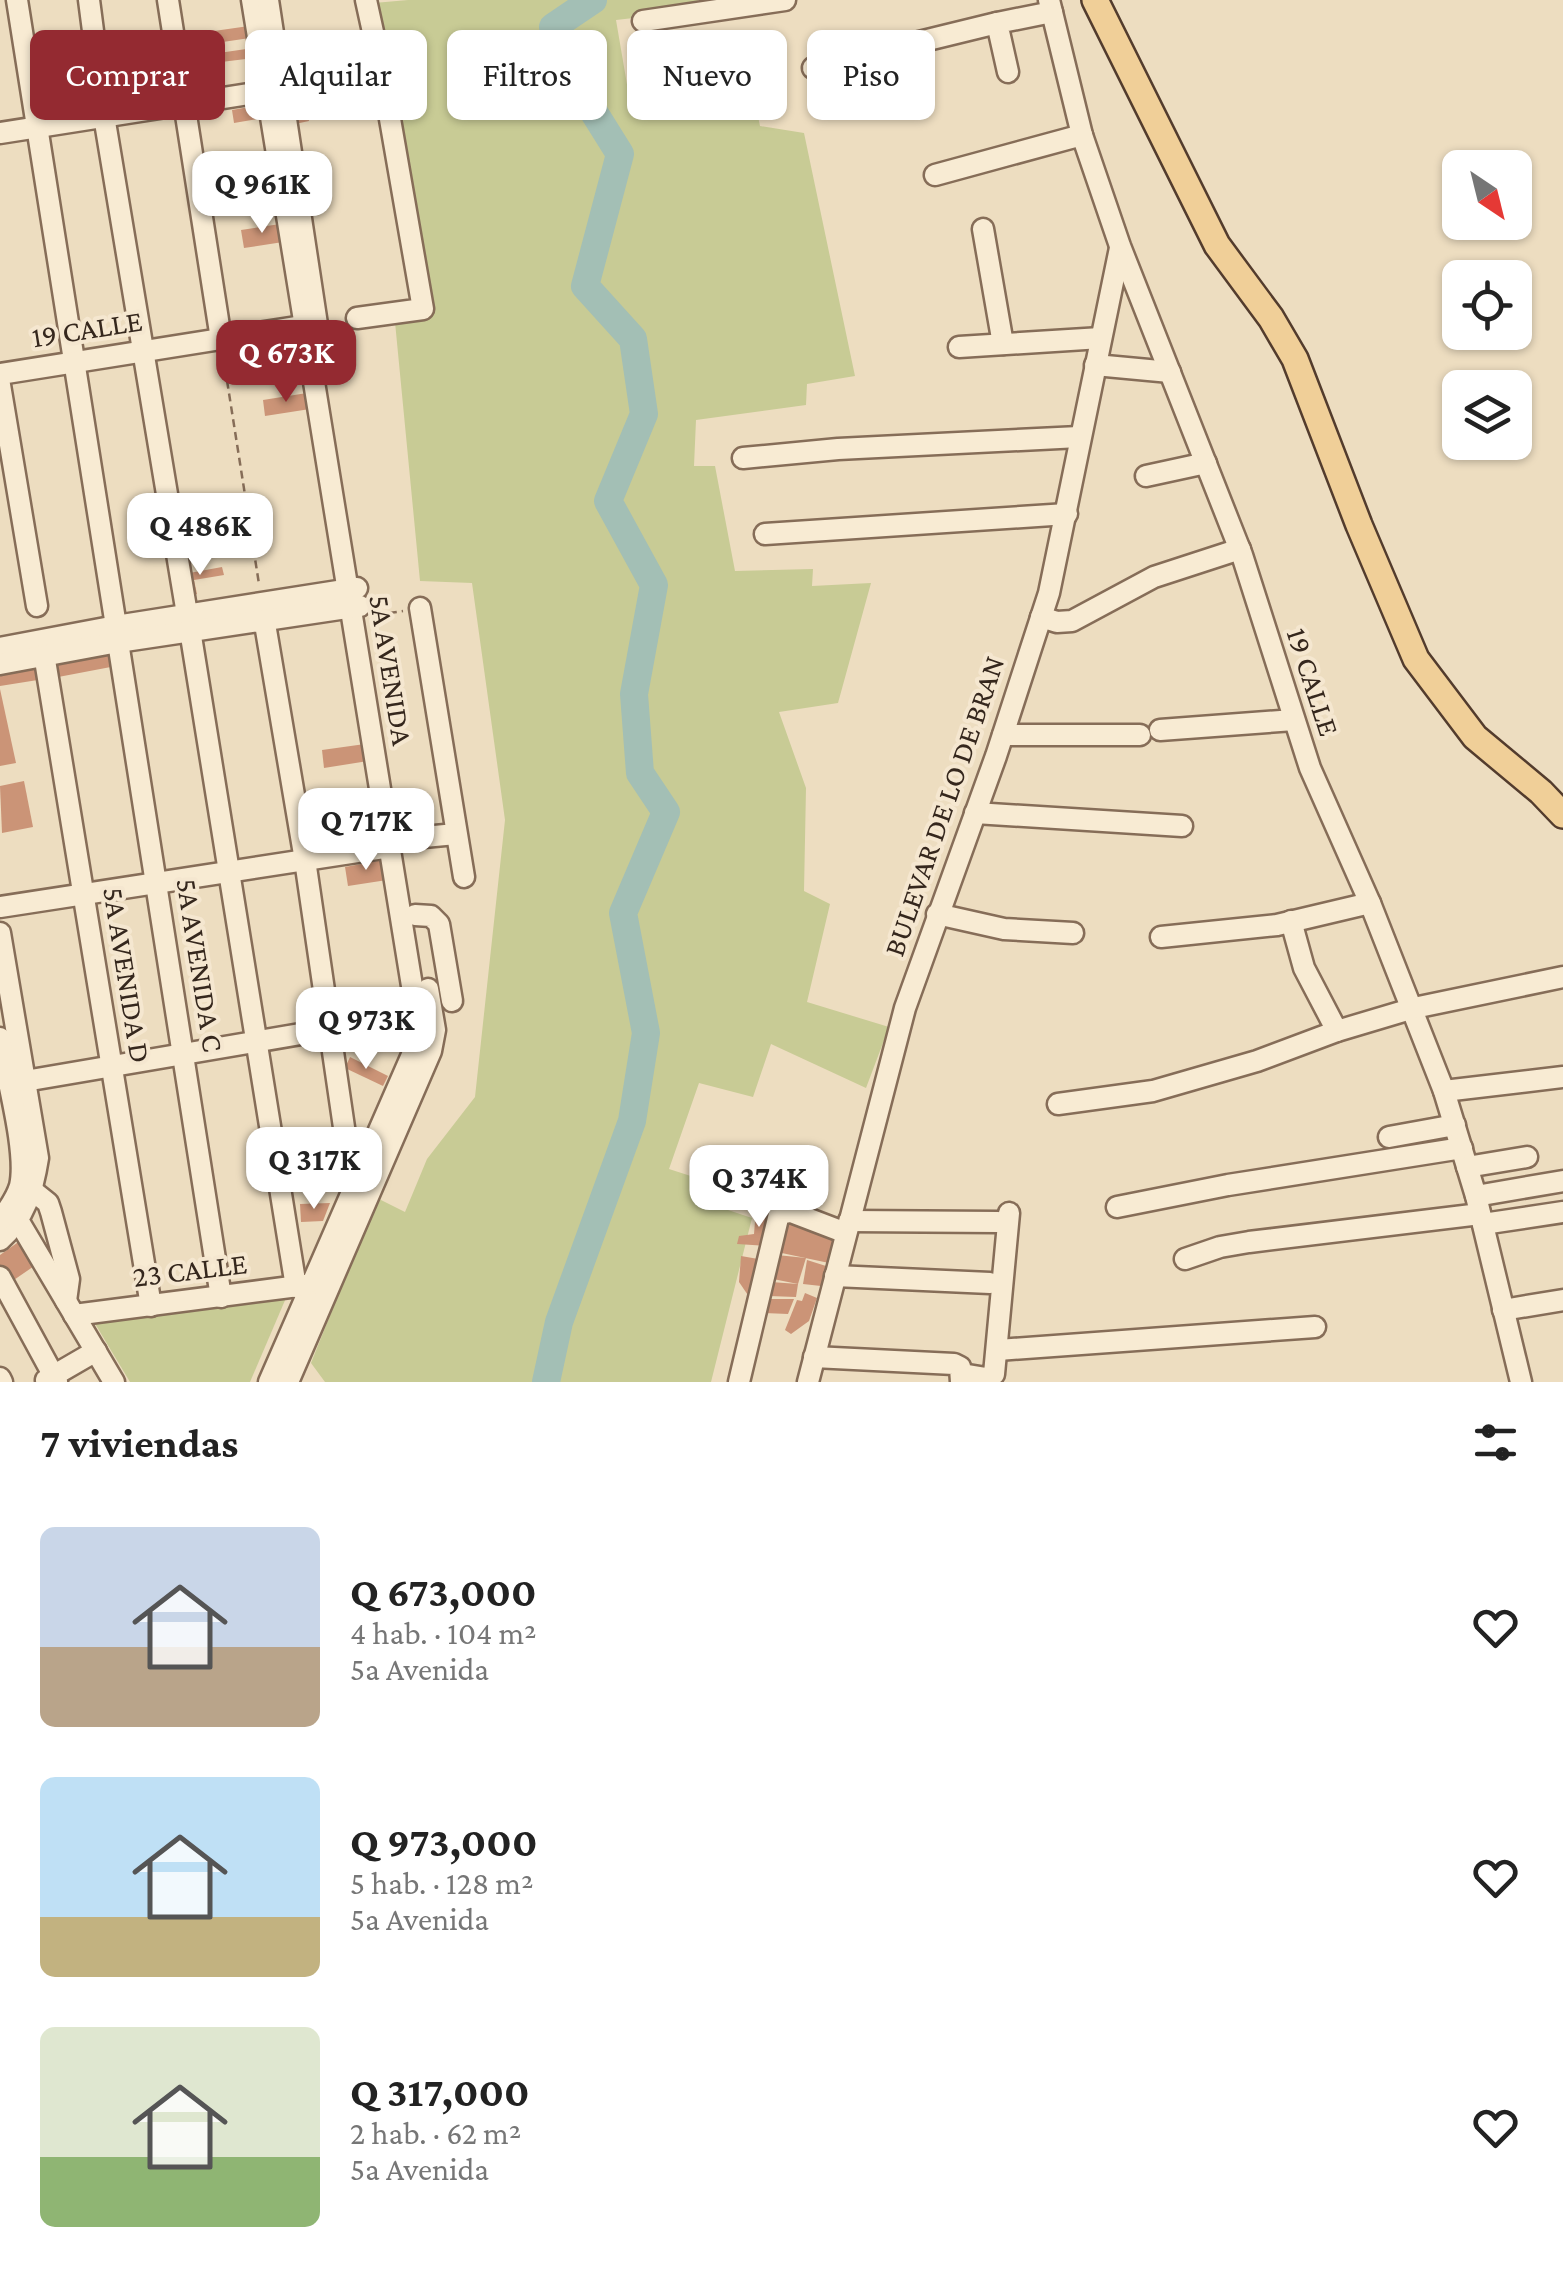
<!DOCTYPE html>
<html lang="es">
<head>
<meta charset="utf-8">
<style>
  :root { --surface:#fff; --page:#f6f6f6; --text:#222; --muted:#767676; --accent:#942a31 }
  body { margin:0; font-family:"Crimson Pro",serif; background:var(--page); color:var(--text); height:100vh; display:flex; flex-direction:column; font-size:38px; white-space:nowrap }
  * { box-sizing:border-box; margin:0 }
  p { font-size:32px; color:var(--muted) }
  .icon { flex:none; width:55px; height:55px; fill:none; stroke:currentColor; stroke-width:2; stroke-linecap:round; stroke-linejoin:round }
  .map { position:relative; height:1382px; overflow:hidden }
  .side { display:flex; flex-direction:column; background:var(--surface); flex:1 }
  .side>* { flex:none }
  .top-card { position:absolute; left:30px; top:30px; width:1000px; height:90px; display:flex; gap:20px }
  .needle { width:65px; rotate:145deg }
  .controls { position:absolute; left:1442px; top:150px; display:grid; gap:20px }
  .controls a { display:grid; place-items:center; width:90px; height:90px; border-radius:15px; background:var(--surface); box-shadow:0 2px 8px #0004; font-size:50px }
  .price { position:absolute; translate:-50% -85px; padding:0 22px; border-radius:20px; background:#fff; color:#222; font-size:32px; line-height:65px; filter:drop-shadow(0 2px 5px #0008) }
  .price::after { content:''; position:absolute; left:50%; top:60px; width:30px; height:22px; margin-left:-15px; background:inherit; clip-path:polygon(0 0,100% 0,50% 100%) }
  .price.on { background:var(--accent); color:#fff }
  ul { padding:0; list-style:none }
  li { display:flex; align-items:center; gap:30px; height:250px; padding:0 40px }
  li span { display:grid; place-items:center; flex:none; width:280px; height:200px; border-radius:15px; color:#555 }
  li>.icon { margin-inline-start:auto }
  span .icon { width:120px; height:120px; fill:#fffc; stroke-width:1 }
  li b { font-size:42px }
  h2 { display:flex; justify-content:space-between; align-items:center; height:120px; padding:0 40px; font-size:42px }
  .tag { padding:0 35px; border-radius:15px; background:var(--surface); box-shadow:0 2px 8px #0004; font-size:35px; line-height:90px }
  .tag.on { background:var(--accent); color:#fff }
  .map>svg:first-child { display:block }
  .green { fill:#c8cb95 }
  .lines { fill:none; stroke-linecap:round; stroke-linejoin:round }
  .river { stroke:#a3bfb5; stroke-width:28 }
  .building { fill:#cb9477 }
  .minor-casing { stroke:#866d58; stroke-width:25 }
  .major-casing { stroke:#533c2d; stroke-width:30 }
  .path { stroke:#866d58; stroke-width:2.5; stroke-dasharray:8 5; stroke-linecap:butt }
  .minor { stroke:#f8ebd3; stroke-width:20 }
  .major { stroke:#f0cf98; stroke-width:25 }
  .labels { text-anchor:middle; stroke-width:8; stroke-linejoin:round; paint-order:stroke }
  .street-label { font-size:30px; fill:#35271d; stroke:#f5e7d0 }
</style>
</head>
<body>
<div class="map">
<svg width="1563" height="1382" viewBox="0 0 1563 1382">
  <rect width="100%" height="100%" fill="#edddc0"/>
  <g class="green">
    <polygon points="408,0 698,0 695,11 616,20 630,102 748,67 760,126 804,133 855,376 807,384 806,405 696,420 694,466 715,466 735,571 813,569 812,586 871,583 838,703 779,712 806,788 804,891 830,904 807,1002 889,1027 866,1088 771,1044 753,1097 699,1083 669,1169 728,1188 722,1208 752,1218 711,1382 325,1382 311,1363 377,1198 405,1212 427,1159 475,1097 505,820 472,583 420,581 395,322 431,311 374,3"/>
    <polygon points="286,1298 250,1382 130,1382 94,1322"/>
  </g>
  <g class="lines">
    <polyline class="river" points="546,1382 559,1322 632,1121 646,1033 623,913 666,812 640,773 634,694 654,585 608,501 644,414 633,339 585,286 620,154 570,74 553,27 593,0"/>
  </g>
  <g class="building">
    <polygon points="249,26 250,38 209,44 207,32"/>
    <polygon points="253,48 254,58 213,63 212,54"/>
    <polygon points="297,87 300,107 307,105 309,121 295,124 289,88"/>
    <polygon points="261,105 263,118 234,123 232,110"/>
    <polygon points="280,224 283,242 244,248 241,230"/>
    <polygon points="297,344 300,361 261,368 258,351"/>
    <polygon points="307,393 310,409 265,416 263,400"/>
    <polygon points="222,567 224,575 194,580 197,594 188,596 184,574"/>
    <polygon points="113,647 116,666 53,678 49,660"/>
    <polygon points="41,663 44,679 0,686 0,671"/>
    <polygon points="0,689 16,763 0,766"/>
    <polygon points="365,744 368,761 324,768 322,750"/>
    <polygon points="24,781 33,827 2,833 0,786"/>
    <polygon points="383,860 387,880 348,886 345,867"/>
    <polygon points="350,1057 388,1076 383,1086 345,1068"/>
    <polygon points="778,1181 788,1188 783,1206 772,1210 774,1201 743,1199 743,1188"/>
    <polygon points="330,1203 323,1221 301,1222 300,1204"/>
    <polygon points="756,1209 773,1213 766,1246 737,1244 739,1236 754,1234"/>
    <polygon points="785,1215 837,1235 829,1263 777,1252"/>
    <polygon points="24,1238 40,1262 8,1284 0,1270 0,1255"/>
    <polygon points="777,1255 806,1258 798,1284 773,1279"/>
    <polygon points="741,1256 764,1260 754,1304 739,1282"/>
    <polygon points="807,1260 826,1266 821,1286 803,1284"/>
    <polygon points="771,1282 798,1284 796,1297 769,1296"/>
    <polygon points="805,1293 817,1298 809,1321 791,1334 785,1330 797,1300 802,1301"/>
    <polygon points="766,1299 794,1299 788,1314 764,1313"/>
  </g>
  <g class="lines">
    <defs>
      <g id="minor">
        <polyline points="17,0 116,626"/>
        <polyline points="89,0 104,116 187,614"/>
        <polyline points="168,0 221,339"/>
        <polyline points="252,0 419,1029 415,1048 269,1382"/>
        <polyline points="268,0 323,364"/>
        <polyline points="1049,0 1082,135 1120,246 1242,555 1310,768 1370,903 1444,1091 1476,1196 1521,1382"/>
        <polyline points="643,21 785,0"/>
        <polyline points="813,68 997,23"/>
        <polyline points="1008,72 997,23 1052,12"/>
        <polyline points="0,133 382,73"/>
        <polyline points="935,175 1082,135"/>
        <polyline points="983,229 1003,344"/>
        <polyline points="357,318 423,309 382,73 366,0"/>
        <polyline points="959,347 1101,338"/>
        <polyline points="1095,365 1170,372"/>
        <polyline points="0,374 303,326"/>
        <polyline points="0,385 37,606"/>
        <polyline points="743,458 838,449 1079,437"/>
        <polyline points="1146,476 1206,463"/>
        <polyline points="765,534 1067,514"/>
        <polyline points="420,608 464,877"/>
        <polyline points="1041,617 1057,622 1072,621 1154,577 1240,549"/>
        <polyline points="264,618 305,860 353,1189"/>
        <polyline points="190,630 296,1287"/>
        <polyline points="118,642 221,1297"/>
        <polyline points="0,648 116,626 357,588"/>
        <polyline points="44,654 151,1306"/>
        <polyline points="0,664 118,642 360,606"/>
        <polyline points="1160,730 1294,720"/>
        <polyline points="1003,735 1140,735"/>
        <polyline points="975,813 1182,826"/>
        <polyline points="402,839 456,834"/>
        <polyline points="0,907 390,847"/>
        <polyline points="937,914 1004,929 1073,933"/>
        <polyline points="415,915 431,916 439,924 452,1001"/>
        <polyline points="1291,921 1304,968 1337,1031"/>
        <path d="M0,933L38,1158C33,1190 25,1218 0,1240"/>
        <polyline points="1161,937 1277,925 1370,903"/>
        <path d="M0,1038C6,1076 28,1152 20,1186C16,1199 8,1210 0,1220"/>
        <polyline points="25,1081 418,1014"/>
        <polyline points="1444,1091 1563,1077"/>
        <polyline points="1058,1104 1153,1091 1257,1061 1337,1031 1414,1008 1563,977"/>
        <polyline points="1389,1137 1455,1125"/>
        <polyline points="1467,1167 1527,1157"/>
        <polyline points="33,1191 48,1203 51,1212 69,1279 66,1301"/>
        <polyline points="1476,1196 1563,1181"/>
        <polyline points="1117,1207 1228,1185 1462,1148"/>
        <polyline points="18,1220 114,1382"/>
        <polyline points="849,1221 998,1222"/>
        <polyline points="1483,1224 1563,1212"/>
        <polyline points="1185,1259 1220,1247 1249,1242 1480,1214"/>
        <polyline points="835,1276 990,1283"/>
        <polyline points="0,1277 57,1382"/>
        <polyline points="1503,1310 1563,1300"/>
        <polyline points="74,1315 306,1285"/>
        <polyline points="998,1350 1315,1327"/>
        <polyline points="814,1357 954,1364 960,1367 961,1382"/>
        <polyline points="962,1374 986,1378 994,1374 1009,1213"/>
        <polyline points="0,1378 2,1382"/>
        <polyline points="46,1380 96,1351"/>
        <polyline points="288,1382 431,1051 435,1030 428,989"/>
        <polyline points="739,1382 779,1214 791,1212 846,1233"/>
        <polyline points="808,1382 905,1008 996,756 1049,593 1120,248"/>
      </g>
      <polyline id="major" points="1095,0 1217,245 1271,318 1295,359 1359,525 1416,659 1475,737 1541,792 1563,815"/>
    </defs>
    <use href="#minor" class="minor-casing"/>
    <use href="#major" class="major-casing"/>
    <g class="path">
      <polyline points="223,355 259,584"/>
      <polyline points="376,615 403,611"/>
    </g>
    <use href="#minor" class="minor"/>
    <use href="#major" class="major"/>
  </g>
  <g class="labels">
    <g class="street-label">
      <text transform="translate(87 329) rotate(-9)" y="10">19 CALLE</text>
      <text transform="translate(391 670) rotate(81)" y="10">5A AVENIDA</text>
      <text transform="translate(1313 682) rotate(72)" y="10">19 CALLE</text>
      <text transform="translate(944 806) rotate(-71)" y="10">BULEVAR DE LO DE BRAN</text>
      <text transform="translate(200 965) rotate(81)" y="10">5A AVENIDA C</text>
      <text transform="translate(127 975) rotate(81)" y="10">5A AVENIDA D</text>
      <text transform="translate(190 1270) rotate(-7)" y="10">23 CALLE</text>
    </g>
  </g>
</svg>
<div class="controls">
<a><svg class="needle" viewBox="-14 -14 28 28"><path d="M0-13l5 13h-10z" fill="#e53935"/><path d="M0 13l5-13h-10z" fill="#767676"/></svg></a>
<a><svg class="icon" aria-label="locate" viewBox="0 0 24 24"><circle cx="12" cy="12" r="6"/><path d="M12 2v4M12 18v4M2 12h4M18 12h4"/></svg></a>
<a><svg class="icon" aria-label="layers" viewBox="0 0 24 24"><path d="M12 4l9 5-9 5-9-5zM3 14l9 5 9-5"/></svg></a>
</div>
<b class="price" style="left:262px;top:236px">Q 961K</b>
<b class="price on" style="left:286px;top:405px">Q 673K</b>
<b class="price" style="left:200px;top:578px">Q 486K</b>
<b class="price" style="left:366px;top:873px">Q 717K</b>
<b class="price" style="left:366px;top:1072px">Q 973K</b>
<b class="price" style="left:314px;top:1212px">Q 317K</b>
<b class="price" style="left:759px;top:1230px">Q 374K</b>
<div class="top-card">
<a class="tag on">Comprar</a>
<a class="tag">Alquilar</a>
<a class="tag">Filtros</a>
<a class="tag">Nuevo</a>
<a class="tag">Piso</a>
</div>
</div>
<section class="side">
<h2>7 viviendas<svg class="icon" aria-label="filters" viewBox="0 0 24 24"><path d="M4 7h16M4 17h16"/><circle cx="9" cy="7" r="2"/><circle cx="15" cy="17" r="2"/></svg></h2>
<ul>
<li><span style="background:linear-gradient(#c9d6e8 60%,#b9a48a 0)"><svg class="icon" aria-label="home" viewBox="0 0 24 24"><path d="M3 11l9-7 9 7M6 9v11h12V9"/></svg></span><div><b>Q 673,000</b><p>4 hab. · 104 m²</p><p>5a Avenida</p></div><svg class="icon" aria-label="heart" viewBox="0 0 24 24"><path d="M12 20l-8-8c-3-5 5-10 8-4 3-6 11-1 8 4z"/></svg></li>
<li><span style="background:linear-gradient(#bfe0f5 70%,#c2b280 0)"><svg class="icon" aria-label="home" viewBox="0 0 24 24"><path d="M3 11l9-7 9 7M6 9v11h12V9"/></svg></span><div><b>Q 973,000</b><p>5 hab. · 128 m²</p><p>5a Avenida</p></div><svg class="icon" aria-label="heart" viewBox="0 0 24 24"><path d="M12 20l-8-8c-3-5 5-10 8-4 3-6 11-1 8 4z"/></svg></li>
<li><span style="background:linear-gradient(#dfe7d0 65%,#8fb573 0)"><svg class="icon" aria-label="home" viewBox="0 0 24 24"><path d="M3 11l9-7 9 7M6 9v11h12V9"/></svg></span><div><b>Q 317,000</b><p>2 hab. · 62 m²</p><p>5a Avenida</p></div><svg class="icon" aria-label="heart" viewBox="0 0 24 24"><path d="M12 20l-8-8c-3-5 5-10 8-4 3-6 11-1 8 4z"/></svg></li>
</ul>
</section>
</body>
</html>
